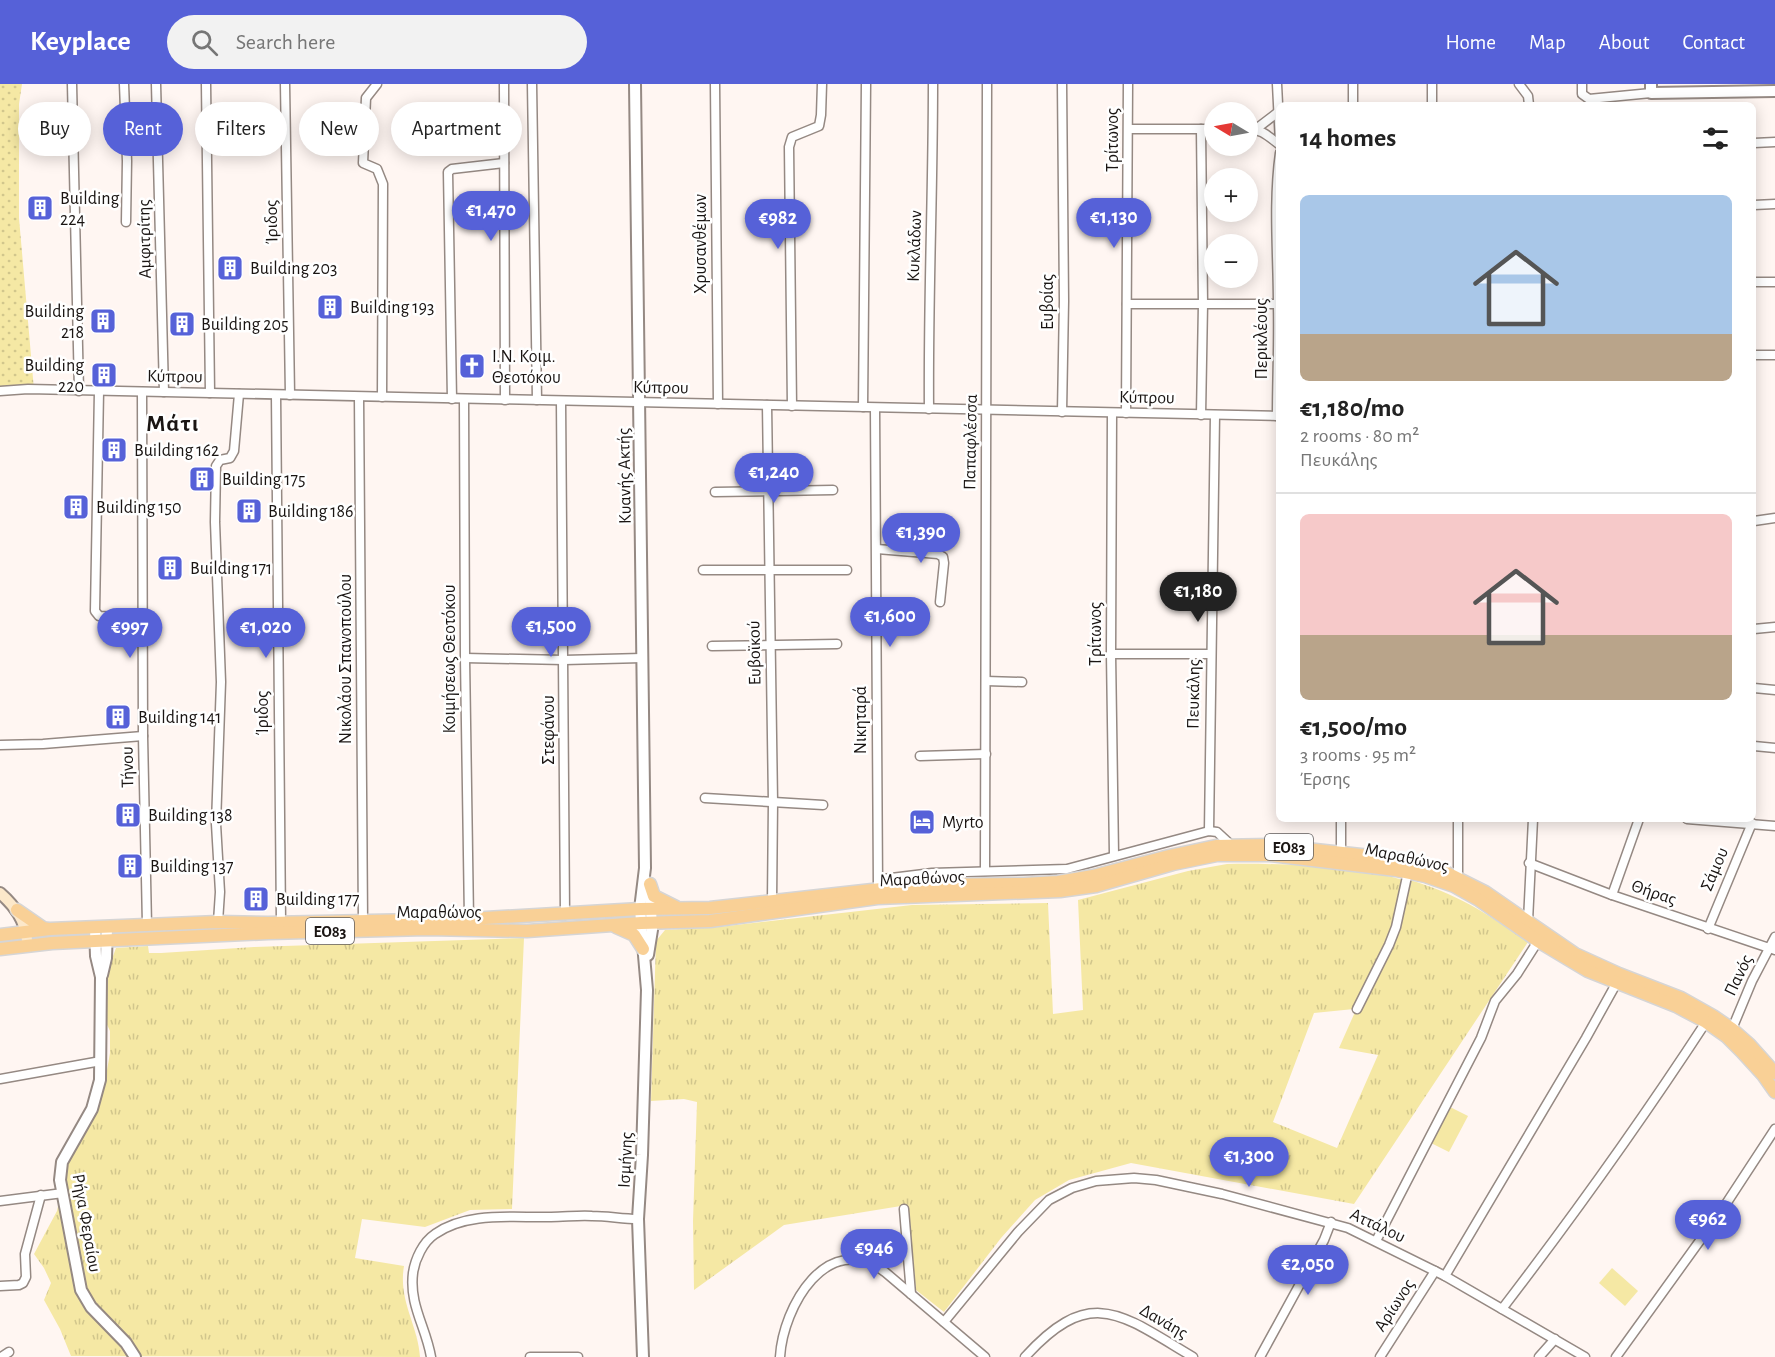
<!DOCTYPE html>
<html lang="en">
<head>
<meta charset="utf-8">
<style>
  :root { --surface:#fff; --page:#f2f2f2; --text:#222; --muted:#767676; --line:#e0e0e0; --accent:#5661d8 }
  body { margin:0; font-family:"Alegreya Sans",sans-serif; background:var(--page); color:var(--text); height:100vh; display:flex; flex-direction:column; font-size:22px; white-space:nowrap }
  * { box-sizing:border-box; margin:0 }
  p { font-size:20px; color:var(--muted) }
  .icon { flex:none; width:33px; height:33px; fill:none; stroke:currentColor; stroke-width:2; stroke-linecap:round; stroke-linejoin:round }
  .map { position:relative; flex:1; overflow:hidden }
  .sheet { position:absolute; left:1276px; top:18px; width:480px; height:720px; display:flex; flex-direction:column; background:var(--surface); border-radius:9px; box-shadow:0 3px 15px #0003 }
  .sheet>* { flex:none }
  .hud { position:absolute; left:18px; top:18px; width:570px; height:54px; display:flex; gap:12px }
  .needle { width:39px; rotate:280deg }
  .fabs { position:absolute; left:1204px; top:18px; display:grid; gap:12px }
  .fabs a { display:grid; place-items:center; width:54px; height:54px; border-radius:50%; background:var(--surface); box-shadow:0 3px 15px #0003; font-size:30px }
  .price { position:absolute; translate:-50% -51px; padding:0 14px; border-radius:21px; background:var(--accent); color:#fff; font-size:20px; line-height:39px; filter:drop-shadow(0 2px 3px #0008) }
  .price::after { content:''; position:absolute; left:50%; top:36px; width:18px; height:14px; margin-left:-9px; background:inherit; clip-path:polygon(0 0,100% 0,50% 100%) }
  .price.selected { background:#222; color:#fff }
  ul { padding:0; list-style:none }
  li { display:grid; align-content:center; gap:12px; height:318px; padding:0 24px }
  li+li { border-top:2px solid var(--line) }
  li span { display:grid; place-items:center; height:186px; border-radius:9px; color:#555 }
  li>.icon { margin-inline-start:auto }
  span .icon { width:108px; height:108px; fill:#fffc; stroke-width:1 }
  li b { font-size:26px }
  h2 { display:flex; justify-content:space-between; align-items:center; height:72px; padding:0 24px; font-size:26px }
  .pill { padding:0 21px; border-radius:27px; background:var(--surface); box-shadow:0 3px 15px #0003; font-size:21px; line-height:54px }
  .pill.selected { background:var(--accent); color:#fff }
  header { display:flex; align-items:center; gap:36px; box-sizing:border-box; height:84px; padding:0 30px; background:var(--accent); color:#fff }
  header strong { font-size:28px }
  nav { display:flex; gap:33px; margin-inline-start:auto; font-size:21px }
  .search { width:420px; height:54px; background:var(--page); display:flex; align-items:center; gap:15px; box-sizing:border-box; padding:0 21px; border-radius:33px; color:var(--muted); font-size:22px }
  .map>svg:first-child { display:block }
  .grass { fill:url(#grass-tufts) }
  .park { fill:url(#park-dots) }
  .pitch { fill:#f5e8a4 }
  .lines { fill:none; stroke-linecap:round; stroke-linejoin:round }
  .minor-casing { stroke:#958983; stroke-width:11 }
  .tertiary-casing { stroke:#958983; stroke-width:14 }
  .secondary-casing { stroke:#958983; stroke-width:14 }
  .primary-casing { stroke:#d6d5d5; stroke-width:15 }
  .minor { stroke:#fff; stroke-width:8 }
  .tertiary { stroke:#fff; stroke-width:10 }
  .secondary { stroke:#fce8ca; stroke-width:10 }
  .primary { stroke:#f9d096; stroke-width:12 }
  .labels { text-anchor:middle; stroke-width:5; stroke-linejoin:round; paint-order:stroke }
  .shield { fill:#fff; stroke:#5f5b5a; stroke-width:1.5 }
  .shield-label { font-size:16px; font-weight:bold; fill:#1a1513 }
  .street-label { font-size:18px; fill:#1a1513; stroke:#fff }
  .poi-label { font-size:18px; fill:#1a1513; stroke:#fff; text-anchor:start }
  .district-label { font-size:24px; font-weight:bold; letter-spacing:1.5px; fill:#1a1513; stroke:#fff }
</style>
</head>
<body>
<header>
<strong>Keyplace</strong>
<div class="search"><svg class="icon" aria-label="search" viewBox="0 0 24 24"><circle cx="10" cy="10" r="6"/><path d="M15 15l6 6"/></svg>Search here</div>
<nav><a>Home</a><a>Map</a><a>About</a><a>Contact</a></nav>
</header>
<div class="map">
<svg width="1775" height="1273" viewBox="0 0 1775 1273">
  <defs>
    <pattern id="grass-tufts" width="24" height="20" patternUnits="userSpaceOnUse" patternTransform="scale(1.5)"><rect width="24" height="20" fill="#f5e8a4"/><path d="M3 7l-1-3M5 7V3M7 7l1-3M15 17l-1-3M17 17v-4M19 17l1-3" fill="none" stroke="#d1c68c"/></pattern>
    <pattern id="park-dots" width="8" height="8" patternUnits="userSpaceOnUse" patternTransform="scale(1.5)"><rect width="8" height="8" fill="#f5e8a4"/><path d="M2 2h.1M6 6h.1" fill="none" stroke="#d1c68c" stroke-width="1.8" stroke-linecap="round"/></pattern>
  </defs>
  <rect width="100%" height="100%" fill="#fff6f2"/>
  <g class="grass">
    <path d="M1227,780C1279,779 1354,782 1403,796L1394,844L1354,925L1314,929L1273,1038L1337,1064L1378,971L1339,964L1355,928H1357L1390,863L1409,796C1454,808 1490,831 1528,858L1354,1120L1131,1079L1069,1096L1035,1116L1001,1154L944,1228L916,1206L907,1121L784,1141L694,1206L693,1137L697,1018L684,1015L651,1017L656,857L665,846L719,843L912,821L1048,819L1053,930L1083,926L1078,816L1188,787Z"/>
    <path d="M524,854L512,1125L470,1126L425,1143L362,1135L355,1174L404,1182C398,1217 418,1241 420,1273L71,1272L60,1245L44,1216L51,1199L44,1184L34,1170L57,1127L67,1078L89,1039L103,1009L110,969V947L104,934L109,883L116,864L148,862L149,869H161L254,863Z"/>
  </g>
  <polygon class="park" points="0,0 22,0 19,20 19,134 34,306 0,304"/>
  <g class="pitch">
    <polygon points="1450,1023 1468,1032 1449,1068 1431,1059"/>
    <polygon points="1612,1184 1638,1207 1625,1222 1599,1199"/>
  </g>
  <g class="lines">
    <defs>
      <g id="minor">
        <polyline points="72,0 79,307"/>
        <polyline points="124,0 127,77 126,138"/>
        <polyline points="156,0 164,308"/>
        <polyline points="206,0 210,309"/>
        <polyline points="285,0 290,311"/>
        <polyline points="377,0 366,14 363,79 377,85 383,100 382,313"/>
        <polyline points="504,0 505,316"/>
        <polyline points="532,0 537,316"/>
        <polyline points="715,0 718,320"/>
        <polyline points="1277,0 1280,60"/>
        <polyline points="1353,0 1353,21"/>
        <polyline points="1519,0 1528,12 1529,21"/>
        <polyline points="1582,0 1582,10 1589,15 1651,9"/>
        <polyline points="1432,21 1432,0"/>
        <polyline points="1129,45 1215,45"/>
        <path d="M1248,45C1262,45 1269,53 1280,61"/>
        <polyline points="1256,45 1277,29"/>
        <polyline points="1754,59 1775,58"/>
        <polyline points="1754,121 1775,120"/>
        <polyline points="1754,198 1775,198"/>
        <polyline points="1127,220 1278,220"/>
        <polyline points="1754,271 1775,271"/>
        <polyline points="0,307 28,305 1280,332"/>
        <polyline points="99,307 95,527 99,532 143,534"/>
        <polyline points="142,308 143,652 147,841"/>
        <polyline points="276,311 281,838"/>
        <polyline points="359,313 363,837"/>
        <polyline points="452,315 448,88 452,85 504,79"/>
        <polyline points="464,315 465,574 469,835"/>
        <polyline points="561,317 565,831"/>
        <polyline points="767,321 773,718 772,817"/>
        <polyline points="792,322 789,63 792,53 819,42 821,31 822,0"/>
        <polyline points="863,323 866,0"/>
        <polyline points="875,324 878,804"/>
        <path d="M929,325C928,216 933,108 933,0"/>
        <polyline points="1062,328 1064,217 1062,0"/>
        <polyline points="1112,329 1111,570 1114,771"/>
        <polyline points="1126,329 1128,0"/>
        <polyline points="1201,331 1203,220 1201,45"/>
        <path d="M1277,332C1277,295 1279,258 1278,221C1278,171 1273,119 1280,69"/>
        <polyline points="715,408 833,406"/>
        <polyline points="1754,437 1775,434"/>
        <polyline points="877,465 938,470 943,473 944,479 940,518"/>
        <polyline points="703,486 847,486"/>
        <polyline points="1754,545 1775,543"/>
        <polyline points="712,562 837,560"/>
        <polyline points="1111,570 1211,570"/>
        <polyline points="465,574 564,576 642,574"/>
        <polyline points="986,597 1022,598"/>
        <polyline points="1754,604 1775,606"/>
        <polyline points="0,661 43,660 143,652"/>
        <polyline points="1754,662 1775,664"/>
        <polyline points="920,672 986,670"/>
        <polyline points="705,714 823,721"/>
        <polyline points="1458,735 1458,794"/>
        <polyline points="1687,735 1775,742"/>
        <polyline points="1209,747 1215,331"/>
        <polyline points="1341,768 1341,735"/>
        <polyline points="1529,779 1612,811 1775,866"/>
        <polyline points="985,787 987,0"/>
        <polyline points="878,804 883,795 932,789 1067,785 1209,747 1217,748 1230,760"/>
        <polyline points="1612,811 1639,735"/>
        <polyline points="1528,837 1533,735"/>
        <polyline points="218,838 220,808 216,740 221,598 215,438 216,382 220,376 230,374 234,367 239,310"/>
        <polyline points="1708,845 1752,739"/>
        <polyline points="1357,925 1389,861 1396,843 1408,788"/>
        <polyline points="1732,945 1752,897 1775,853"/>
        <polyline points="0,995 101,977"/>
        <polyline points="0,1117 63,1109"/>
        <polyline points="904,1125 911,1210"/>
        <polyline points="1376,1157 1481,954 1495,917 1517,890 1538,857"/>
        <polyline points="1445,1192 1586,954 1616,900"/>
        <polyline points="0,1202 19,1201 23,1199 26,1193 25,1170 41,1111"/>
        <path d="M1502,1225C1574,1131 1642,1036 1706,938"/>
        <polyline points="944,1238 1018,1148 1049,1116 1072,1104 1096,1097 1134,1094 1156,1096 1222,1110 1348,1144 1445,1192 1585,1273"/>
        <polyline points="1,1273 9,1268"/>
        <path d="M431,1273C426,1243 409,1221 413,1189C415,1175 423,1158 435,1150C467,1127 514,1134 551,1133C565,1133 579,1131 592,1132C608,1132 622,1135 638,1135"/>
        <polyline points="530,1273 578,1273"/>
        <path d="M780,1273C783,1223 827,1145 885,1188L985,1273"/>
        <path d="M1025,1273C1091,1200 1122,1231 1193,1273"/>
        <polyline points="1260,1273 1324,1156 1331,1138"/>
        <polyline points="1380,1273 1435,1187"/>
        <polyline points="1539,1273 1555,1255"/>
        <polyline points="1616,1273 1722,1126 1775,1045"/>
      </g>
      <g id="tertiary">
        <polyline points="635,0 645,784 640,825 647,906 642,1071 638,1135 643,1273"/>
        <polyline points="1651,0 1651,9 1775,7"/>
        <polyline points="95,844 96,872 101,893 100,996 92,1025 62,1078 60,1096 81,1206 91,1223 126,1259 135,1273"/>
        <polyline points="648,871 652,846 650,803"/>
        <polyline points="102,891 106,874 107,843"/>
      </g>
      <path id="secondary" d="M0,809C15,822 25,836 27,856"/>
      <g id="primary">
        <polyline points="650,800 654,812 676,823"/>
        <polyline points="17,826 43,844 48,845"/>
        <polyline points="616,843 634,851 643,865"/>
        <polyline points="0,851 50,845 218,838 268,839 469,835 640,825 710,824 917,801 1024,800 1058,798 1093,792 1169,772 1216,762 1270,761 1397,775 1422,780 1445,788 1485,808 1575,870 1619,890 1681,914 1713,932 1732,945 1749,960 1775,989"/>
        <polyline points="0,865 52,859 268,849 427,845 527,847 641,839 710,837 877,814 1060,807 1096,802 1173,780 1217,771 1270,771 1396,786 1425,792 1454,802 1479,816 1538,857 1588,887 1676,922 1706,938 1726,952 1742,968 1763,991 1775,1008"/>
      </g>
    </defs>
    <use href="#minor" class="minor-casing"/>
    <use href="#tertiary" class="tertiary-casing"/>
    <use href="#secondary" class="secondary-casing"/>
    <use href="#primary" class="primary-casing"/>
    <use href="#minor" class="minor"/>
    <use href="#tertiary" class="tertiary"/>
    <use href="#secondary" class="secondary"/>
    <use href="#primary" class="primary"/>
  </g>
  <defs>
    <symbol id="building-square" viewBox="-11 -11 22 22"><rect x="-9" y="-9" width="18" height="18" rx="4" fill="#5661d8" stroke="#fff"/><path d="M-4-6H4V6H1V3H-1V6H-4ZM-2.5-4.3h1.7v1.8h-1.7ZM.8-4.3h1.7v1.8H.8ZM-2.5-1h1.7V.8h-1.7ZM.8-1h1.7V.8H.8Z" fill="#fff"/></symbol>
    <symbol id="church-square" viewBox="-11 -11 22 22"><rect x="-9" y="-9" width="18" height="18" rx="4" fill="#5661d8" stroke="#fff"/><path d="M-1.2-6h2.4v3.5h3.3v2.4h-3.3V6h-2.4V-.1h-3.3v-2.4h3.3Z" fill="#fff"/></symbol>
    <symbol id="hotel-square" viewBox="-11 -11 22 22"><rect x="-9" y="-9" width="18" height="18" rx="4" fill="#5661d8" stroke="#fff"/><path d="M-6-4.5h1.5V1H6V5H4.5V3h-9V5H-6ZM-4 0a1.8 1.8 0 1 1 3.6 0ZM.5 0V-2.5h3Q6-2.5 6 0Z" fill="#fff"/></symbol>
  </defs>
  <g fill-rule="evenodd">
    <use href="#building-square" x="25" y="109" width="30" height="30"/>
    <use href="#building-square" x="215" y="169" width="30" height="30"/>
    <use href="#building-square" x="315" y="208" width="30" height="30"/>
    <use href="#building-square" x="88" y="222" width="30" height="30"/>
    <use href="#building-square" x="167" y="225" width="30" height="30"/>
    <use href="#church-square" x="457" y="267" width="30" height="30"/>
    <use href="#building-square" x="89" y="276" width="30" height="30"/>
    <use href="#building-square" x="99" y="351" width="30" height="30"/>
    <use href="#building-square" x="187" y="380" width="30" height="30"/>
    <use href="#building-square" x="61" y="408" width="30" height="30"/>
    <use href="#building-square" x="234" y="412" width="30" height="30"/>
    <use href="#building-square" x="155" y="469" width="30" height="30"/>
    <use href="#building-square" x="103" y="618" width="30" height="30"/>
    <use href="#building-square" x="113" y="716" width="30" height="30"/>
    <use href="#hotel-square" x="907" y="723" width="30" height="30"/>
    <use href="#building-square" x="115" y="767" width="30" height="30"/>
    <use href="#building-square" x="241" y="800" width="30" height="30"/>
  </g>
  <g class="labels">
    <g class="shield">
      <rect x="1265" y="750" width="48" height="26" rx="4.5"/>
      <rect x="306" y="834" width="48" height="26" rx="4.5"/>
    </g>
    <g class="shield-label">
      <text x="1289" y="769">ΕΟ83</text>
      <text x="330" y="853">ΕΟ83</text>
    </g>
    <g class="street-label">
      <text transform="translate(1112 56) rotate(-90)" y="6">Τρίτωνος</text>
      <text transform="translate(271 138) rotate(-91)" y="6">Ίριδος</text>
      <text transform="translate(144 155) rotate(-91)" y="6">Αμφιτρίτης</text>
      <text transform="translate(700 160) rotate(-90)" y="6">Χρυσανθέμων</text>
      <text transform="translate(914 162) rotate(-88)" y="6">Κυκλάδων</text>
      <text transform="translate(1047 218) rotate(-90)" y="6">Ευβοίας</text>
      <text transform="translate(1261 255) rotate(-90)" y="6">Περικλέους</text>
      <text transform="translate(175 292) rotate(1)" y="6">Κύπρου</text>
      <text transform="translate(661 303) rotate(1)" y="6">Κύπρου</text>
      <text transform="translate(1147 313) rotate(1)" y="6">Κύπρου</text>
      <text transform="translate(970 358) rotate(-89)" y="6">Παπαφλέσσα</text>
      <text transform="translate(624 392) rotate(-91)" y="6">Κυανής Ακτής</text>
      <text transform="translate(1095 550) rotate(-90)" y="6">Τρίτωνος</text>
      <text transform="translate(754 569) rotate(-91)" y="6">Ευβοϊκού</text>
      <text transform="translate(345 575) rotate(-90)" y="6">Νικολάου Σπανοπούλου</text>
      <text transform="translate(449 575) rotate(-90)" y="6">Κοιμήσεως Θεοτόκου</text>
      <text transform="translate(1193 610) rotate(-89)" y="6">Πευκάλης</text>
      <text transform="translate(262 629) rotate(-90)" y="6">Ίριδος</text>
      <text transform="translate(860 636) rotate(-90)" y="6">Νικηταρά</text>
      <text transform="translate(548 646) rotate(-90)" y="6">Στεφάνου</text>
      <text transform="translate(127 683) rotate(-91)" y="6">Τήνου</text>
      <text transform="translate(1407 773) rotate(12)" y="6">Μαραθώνος</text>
      <text transform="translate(1714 785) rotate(-67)" y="6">Σάμου</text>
      <text transform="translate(922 794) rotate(-3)" y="6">Μαραθώνος</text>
      <text transform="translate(1654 808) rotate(19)" y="6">Θήρας</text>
      <text x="439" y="834">Μαραθώνος</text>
      <text transform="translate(1738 891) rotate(-64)" y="6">Πανός</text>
      <text transform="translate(625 1076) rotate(-87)" y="6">Ισμήνης</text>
      <text transform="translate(87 1139) rotate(80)" y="6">Ρήγα Φεραίου</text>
      <text transform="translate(1378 1141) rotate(25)" y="6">Αττάλου</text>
      <text transform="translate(1394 1221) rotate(-57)" y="6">Αρίωνος</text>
      <text transform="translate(1164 1237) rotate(30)" y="6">Δανάης</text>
    </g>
    <g class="poi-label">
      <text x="60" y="120">Building<tspan x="60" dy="21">224</tspan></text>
      <text x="250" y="190">Building 203</text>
      <text x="350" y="229">Building 193</text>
      <text x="84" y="233" text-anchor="end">Building<tspan x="84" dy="21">218</tspan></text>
      <text x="201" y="246">Building 205</text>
      <text x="492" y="278">Ι.Ν. Κοιμ.<tspan x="492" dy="21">Θεοτόκου</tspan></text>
      <text x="84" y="287" text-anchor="end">Building<tspan x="84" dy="21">220</tspan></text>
      <text x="134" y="372">Building 162</text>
      <text x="222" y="401">Building 175</text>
      <text x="96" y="429">Building 150</text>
      <text x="268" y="433">Building 186</text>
      <text x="190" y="490">Building 171</text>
      <text x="138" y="639">Building 141</text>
      <text x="148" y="737">Building 138</text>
      <text x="942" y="744">Myrto</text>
      <text x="150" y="788">Building 137</text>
      <text x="276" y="821">Building 177</text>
    </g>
    <g class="district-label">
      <text x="173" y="347">Μάτι</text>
    </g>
  </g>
</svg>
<div class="fabs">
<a><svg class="needle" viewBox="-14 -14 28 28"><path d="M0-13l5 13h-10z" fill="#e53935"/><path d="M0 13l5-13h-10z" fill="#767676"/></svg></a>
<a>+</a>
<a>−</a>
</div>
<b class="price" style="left:491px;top:158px">€1,470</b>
<b class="price" style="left:1114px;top:165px">€1,130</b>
<b class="price" style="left:778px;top:166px">€982</b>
<b class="price" style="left:774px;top:420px">€1,240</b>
<b class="price" style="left:921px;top:480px">€1,390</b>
<b class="price selected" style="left:1198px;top:539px">€1,180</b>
<b class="price" style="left:890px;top:564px">€1,600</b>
<b class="price" style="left:551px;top:574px">€1,500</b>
<b class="price" style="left:130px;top:575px">€997</b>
<b class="price" style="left:266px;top:575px">€1,020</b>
<b class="price" style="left:1249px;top:1104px">€1,300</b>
<b class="price" style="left:1708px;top:1167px">€962</b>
<b class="price" style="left:874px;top:1196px">€946</b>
<b class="price" style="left:1308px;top:1212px">€2,050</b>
<div class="hud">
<a class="pill">Buy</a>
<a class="pill selected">Rent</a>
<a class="pill">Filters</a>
<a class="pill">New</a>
<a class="pill">Apartment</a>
</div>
<section class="sheet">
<h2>14 homes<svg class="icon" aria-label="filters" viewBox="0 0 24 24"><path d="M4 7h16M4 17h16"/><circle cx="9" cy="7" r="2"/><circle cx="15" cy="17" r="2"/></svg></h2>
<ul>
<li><span style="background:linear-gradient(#a9c7e8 75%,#b9a48a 0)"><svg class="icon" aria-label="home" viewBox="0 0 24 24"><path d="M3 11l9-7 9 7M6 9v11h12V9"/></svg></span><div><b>€1,180/mo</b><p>2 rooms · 80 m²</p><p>Πευκάλης</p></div></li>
<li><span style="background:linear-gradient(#f6c9c9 65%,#b9a48a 0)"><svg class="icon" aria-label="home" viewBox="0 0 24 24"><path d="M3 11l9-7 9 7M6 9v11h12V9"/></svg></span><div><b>€1,500/mo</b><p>3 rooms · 95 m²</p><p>Έρσης</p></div></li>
</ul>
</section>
</div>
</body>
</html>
